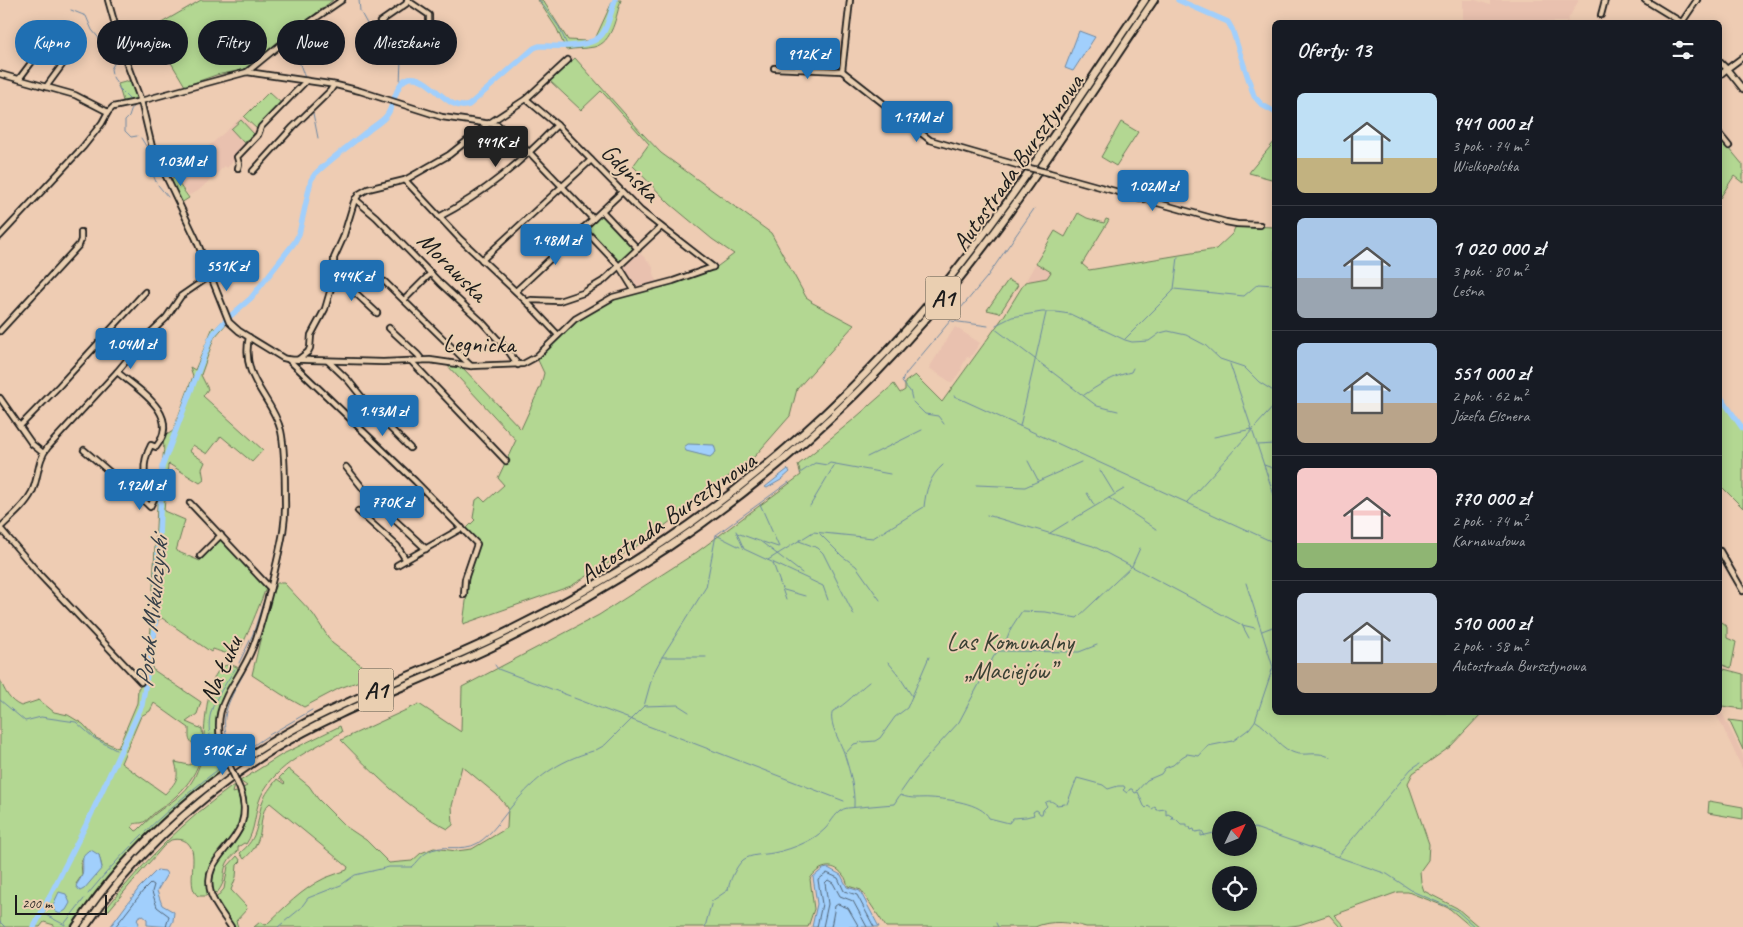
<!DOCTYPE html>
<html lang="pl">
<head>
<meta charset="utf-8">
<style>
  :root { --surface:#171b24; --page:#242831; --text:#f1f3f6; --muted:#9ea1a6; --line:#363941; --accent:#1f6fb2 }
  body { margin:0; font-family:Caveat,sans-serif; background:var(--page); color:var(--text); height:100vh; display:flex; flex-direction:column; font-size:19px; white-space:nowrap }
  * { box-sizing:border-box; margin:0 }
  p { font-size:16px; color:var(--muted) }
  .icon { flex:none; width:28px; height:28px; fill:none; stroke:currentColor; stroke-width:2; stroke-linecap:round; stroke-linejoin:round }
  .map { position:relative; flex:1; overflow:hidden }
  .sheet { position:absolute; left:1272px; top:20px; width:450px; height:695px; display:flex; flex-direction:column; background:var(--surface); border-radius:8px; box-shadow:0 2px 12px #0003 }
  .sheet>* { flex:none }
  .hud { position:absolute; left:15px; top:20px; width:475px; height:45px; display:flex; gap:10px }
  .needle { width:32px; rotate:47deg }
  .controls { position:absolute; left:1212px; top:811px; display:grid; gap:10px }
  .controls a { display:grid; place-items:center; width:45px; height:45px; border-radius:50%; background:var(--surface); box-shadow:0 2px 12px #0003; font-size:25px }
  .scale { position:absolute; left:15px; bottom:12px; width:92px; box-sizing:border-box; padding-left:5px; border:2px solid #1c1c1c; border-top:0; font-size:14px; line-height:18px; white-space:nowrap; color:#1c1c1c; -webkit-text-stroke:4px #eacfb1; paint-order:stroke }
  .price { position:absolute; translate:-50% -42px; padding:0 11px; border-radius:5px; background:var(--accent); color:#fff; font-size:16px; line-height:32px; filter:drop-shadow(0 1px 2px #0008) }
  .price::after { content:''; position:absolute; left:50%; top:30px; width:15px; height:11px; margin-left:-8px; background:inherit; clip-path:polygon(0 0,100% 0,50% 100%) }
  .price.selected { background:#222; color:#fff }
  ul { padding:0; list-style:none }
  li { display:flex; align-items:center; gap:15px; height:125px; padding:0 25px }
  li+li { border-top:1px solid var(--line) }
  li span { display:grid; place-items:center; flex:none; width:140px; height:100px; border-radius:8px; color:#555 }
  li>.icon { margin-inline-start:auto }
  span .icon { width:60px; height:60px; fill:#fffc; stroke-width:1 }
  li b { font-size:21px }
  h2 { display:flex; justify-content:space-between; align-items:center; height:60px; padding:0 25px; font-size:21px }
  .tag { padding:0 18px; border-radius:22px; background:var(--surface); box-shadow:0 2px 12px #0003; font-size:18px; line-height:45px }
  .tag.selected { background:var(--accent); color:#fff }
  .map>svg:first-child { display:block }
  .built { fill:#e9c1af }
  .green { fill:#b3d792; stroke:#687a57; fill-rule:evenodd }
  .water { fill:#a1cffc; stroke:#6c87a2 }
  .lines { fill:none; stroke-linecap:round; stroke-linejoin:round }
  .shore { stroke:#516476; stroke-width:1 }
  .stream { stroke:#6c87a2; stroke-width:1 }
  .river { stroke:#a1cffc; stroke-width:5.5 }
  .minor-casing { stroke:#1c1c1c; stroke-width:8 }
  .highway-casing { stroke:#1c1c1c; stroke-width:10 }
  .minor { stroke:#eacfb1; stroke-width:4.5 }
  .highway { stroke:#eacfb1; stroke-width:6 }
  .minor-bridge-casing { stroke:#1c1c1c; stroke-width:8; stroke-linecap:butt }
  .minor-bridge { stroke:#eacfb1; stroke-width:4.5 }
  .labels { text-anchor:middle; stroke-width:4; stroke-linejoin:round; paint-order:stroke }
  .shield { fill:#eacfb1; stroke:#5a5249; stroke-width:1 }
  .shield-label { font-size:24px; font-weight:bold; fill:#1c1c1c }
  .street-label { font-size:25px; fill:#1c1c1c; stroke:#eacfb1 }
  .park-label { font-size:25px; fill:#3a4134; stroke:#eacfb1 }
  .water-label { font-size:26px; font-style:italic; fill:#374049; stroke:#eacfb1 }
</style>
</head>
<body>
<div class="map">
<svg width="1743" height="927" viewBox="0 0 1743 927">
  <rect width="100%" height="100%" fill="#eeccb3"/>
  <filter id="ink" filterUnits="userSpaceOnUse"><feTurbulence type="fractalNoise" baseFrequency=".02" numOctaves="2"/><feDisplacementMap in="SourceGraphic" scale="10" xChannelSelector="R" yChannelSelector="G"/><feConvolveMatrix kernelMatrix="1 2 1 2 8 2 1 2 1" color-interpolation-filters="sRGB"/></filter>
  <g filter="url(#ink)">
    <g class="built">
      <polygon points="1463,0 1475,0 1490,5 1490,0 1579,0 1567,21 1569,22 1463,22"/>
      <polygon points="242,117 257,134 227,168 225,166 198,191 189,195 174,177"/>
      <polygon points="638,251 652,265 657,284 635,289 621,267"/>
      <polygon points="1036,263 1052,272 1047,279 1025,282"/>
      <polygon points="955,327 980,343 970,358 967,357 961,368 962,369 952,383 929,368"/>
      <polygon points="1720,709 1743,755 1743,770 1716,713 1720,712"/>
    </g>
    <g class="green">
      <polygon points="201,0 333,0 243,70 216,75 185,86 151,29"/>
      <path d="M538,0H542L544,2L568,40L586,41L595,39L613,0H621C616,15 613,43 594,47C585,49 575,48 566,50L557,29Z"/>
      <polygon points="575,58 641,132 661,153 771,233 806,297 812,301 811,302 854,325 797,389 790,416 755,456 659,530 653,536 571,586 463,624 472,556 478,543 465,530 475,520 473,518 476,500 480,497 485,502 504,485 498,478 516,440 447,365 462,367 521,429 541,385 544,373 537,358 575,319 613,297 673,283 714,269 734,254 712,239 670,204 633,166 649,144 605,95 601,91 581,110 550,81"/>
      <polygon points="132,80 139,98 123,101 118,84"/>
      <polygon points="269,92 282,104 258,130 244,117"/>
      <polygon points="241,120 254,134 244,143 231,129"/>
      <polygon points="1121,122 1138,132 1116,166 1101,157"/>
      <polygon points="1720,137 1743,165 1743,183 1734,176 1720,198"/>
      <polygon points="1275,141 1275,180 1249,173 1251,170"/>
      <polygon points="174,177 189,198 181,203 169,180"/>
      <polygon points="602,211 638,249 619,266 583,228"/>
      <path d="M1078,213L1087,218L1104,223L1106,219L1109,220L1082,264L1089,270L1216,249L1232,234L1236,226L1275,227V712L1482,713L1450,747L1413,773L1408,783L1429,844L1428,860L1420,871L1421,882L1424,891L1457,908L1479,927H1471L1450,909L1444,906L1408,892H1398L1334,915L1345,927H1340L1329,915L1299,925L1284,927H1086C1070,922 1050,920 1035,927H886L861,890L848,886C847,883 846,878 843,875C833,861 817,867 810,879L814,909L808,927H254L260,922L266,925C284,908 302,889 325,878C332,875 340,873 347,870L348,867L270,803C259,811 263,828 258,840C255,848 251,853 244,859L240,853C259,837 256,825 262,803C265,794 271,787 277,779L284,784L285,783L279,778L288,769L309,786L318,799L345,826L366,840L389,863L412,861L421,853L434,848L456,851L472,849L507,828L508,808L497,795L462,766L452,806L453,825L448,829C408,809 372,772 341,740L419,704L461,732L462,687L599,615L697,552L801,475L798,465L854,419L894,384L900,393L905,390V382L915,375L942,402L1004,316L1025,282L1047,278L1051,272L1036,263L1055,231L1065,237ZM1221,820H1249V848H1221ZM1221,875H1249V902H1221Z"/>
      <polygon points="1008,280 1018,285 1000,313 987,310"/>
      <path d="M224,319L227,323L214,338L201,375L208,389L203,396L263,450L252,462L221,436L207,454L193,445L189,451L205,462L202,469L204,480L200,483L169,464L168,465L164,511L185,520L176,551L200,561L223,536L267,585C264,594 243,647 239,650C231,657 222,652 213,649L211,652L162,618L158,620L152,669L201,702L197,714L186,722L202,729C207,767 186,791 157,811C152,814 147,822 141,823C139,823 136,823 134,824L132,827L136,831L138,830C143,825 149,819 155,814C169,803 185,795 194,778C199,768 202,759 203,748C205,732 205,651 237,667L238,670C219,704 208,717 222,757L217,760L221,763H225L226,767C195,791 164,815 137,844C112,870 91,898 70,927H53L54,925L44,922L40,927H0V680C5,691 9,701 21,706L39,700L54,712L68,715L83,724L96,738L118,748L137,703L138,688L141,686L140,677L147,662L151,628L158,486C159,474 166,451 163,441L165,436L173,431L193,376L190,367L195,370L213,327L215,329ZM154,703L189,728V738C194,748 208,757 189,765L175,762C180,779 176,782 165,794L121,763L141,716L150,711ZM86,853L99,855L102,867L76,884L82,875L81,862Z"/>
      <polygon points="1720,396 1743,430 1743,508 1720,485"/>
      <polygon points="277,583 284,583 313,614 332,643 361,665 365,679 340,688 304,707 281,694 252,675 270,598"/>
      <polygon points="1720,621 1727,627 1727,638 1736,642 1731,668 1720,664"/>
      <polygon points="1720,668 1743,674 1743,709 1722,706 1720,702"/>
      <polygon points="1729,720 1743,722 1743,750"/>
      <path d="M340,726L342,732C313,749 276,764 261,796C254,812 256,830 246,844L244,843L238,847V851C234,855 229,858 227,863C221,875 228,879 217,893L214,892C202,850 263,844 243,788L247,786L240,781L283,754Z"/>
      <path d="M234,785L232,793L237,792C252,836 217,838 208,871C206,879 207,887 208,894L206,896H198C183,884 204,848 183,840C179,839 175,839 171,840C166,843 161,849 157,854C140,872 125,891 109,910H105C144,861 185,820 234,785Z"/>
      <polygon points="1709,801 1743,807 1743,819 1708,813"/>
      <polygon points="237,856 241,861 237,865 236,877 231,890 246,906 247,909 236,921 238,927 234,927 216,898 224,889 228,866"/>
    </g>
    <g class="water">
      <polygon points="1079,31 1095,37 1073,71 1065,68"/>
      <polygon points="688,444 714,445 716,452 710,457 686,451 684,447"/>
      <polygon points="788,469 790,472 781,480 767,488 765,487"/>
      <path d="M91,850L99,855L102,868L84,889L80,891L76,886C77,883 81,879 82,875C85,865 78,854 91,850Z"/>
      <polygon points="828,868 841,875 847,887 860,891 879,927 812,927 817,904 813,877 823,869"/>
      <polygon points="157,870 165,871 167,874 157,891 162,905 174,912 173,921 170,927 147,925 147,919 142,915 138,917 137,920 139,923 137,927 110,927 139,888"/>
      <polygon points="59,892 66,894 70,903 66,910 60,914 56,912 52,907"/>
    </g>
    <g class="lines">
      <g class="shore">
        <polyline points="115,927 143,891 151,883 154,885 152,892 157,907 169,916 166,927"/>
        <polyline points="817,927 822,904 818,880 827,873 838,878 844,891 857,895 874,927"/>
        <polyline points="823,927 828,904 825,883 828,880 833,883 840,896 853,901 867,927"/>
        <polyline points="831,927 835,906 838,904 848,908 859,927"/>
      </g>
      <g class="stream">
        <polyline points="359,0 360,11 378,44 393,56 401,59 400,85"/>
        <polyline points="539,0 559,27 567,45"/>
        <polyline points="71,10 86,16 92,30 103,43 104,51 111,55 115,62 111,69 112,74"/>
        <polyline points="291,39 305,78"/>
        <polyline points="113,77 120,90 131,101"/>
        <polyline points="133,105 129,117 125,121 125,131 131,137 137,136"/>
        <polyline points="313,113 318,138"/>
        <polyline points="141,138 146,146"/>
        <polyline points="150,167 156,182"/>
        <polyline points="158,185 168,197"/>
        <polyline points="1174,289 1244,296 1258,284 1275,285"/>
        <polyline points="231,314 232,315"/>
        <polyline points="952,321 988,326"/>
        <polyline points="996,325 1012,317 1042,312 1056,312 1070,314 1125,340 1132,342 1149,341 1160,333 1168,331 1186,335 1205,345 1220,359 1244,367 1259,382 1275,392"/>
        <polyline points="994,328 1097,406 1118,411"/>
        <polyline points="1125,339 1172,292 1174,289 1178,257"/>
        <polyline points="1230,364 1275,498"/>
        <path d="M1084,395C1099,385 1113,376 1131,372L1133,368"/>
        <polyline points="954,396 1275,543"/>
        <polyline points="912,399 910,391 902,382 904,376 987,277 1034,209"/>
        <polyline points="913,402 925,414 938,416 944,424"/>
        <polyline points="1020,426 1046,313"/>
        <polyline points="1214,437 1252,429"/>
        <polyline points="1258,445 1275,444"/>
        <polyline points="867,457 922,430"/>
        <polyline points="1028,461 1038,480"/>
        <polyline points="1264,465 1275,469"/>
        <polyline points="1100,470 1114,493"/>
        <polyline points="800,473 815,463 827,465 830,463 890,474"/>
        <polyline points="976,485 1025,487 1081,462"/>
        <polyline points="1087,493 1094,505"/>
        <polyline points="1109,498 1156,529"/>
        <polyline points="1187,502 1275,405"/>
        <polyline points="760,504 779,547"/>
        <polyline points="810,506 835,464"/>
        <polyline points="987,515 1093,546 1242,625 1249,638"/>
        <polyline points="1072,520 1124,489"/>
        <polyline points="736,531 744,549 823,586 828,600"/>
        <polyline points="737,533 759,541"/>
        <polyline points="1050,533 1068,522"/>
        <polyline points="820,534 842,556 856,566 880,600"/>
        <polyline points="716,535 740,547"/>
        <polyline points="760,541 802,573"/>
        <polyline points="799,541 818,548 823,553 854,615"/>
        <polyline points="763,542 778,547"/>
        <path d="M768,560L813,532L873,538L924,507C926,490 929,477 943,465"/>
        <polyline points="773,563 786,600"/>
        <polyline points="784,590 805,596"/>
        <polyline points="1242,625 1255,628"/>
        <polyline points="1262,631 1275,626"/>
        <polyline points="999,651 1079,652 1097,645"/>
        <polyline points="662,657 706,657"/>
        <polyline points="888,662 897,673 912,696"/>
        <polyline points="239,663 253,634 267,591"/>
        <polyline points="495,665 498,669 570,696"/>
        <polyline points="247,668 258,642"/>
        <polyline points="574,698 664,732"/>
        <polyline points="0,700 25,721 41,717 76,722 94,738 116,750"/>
        <polyline points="644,706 678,705 689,712"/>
        <path d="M1256,721C1270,729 1276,745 1292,752C1301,756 1309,753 1319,754C1322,754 1326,756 1330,757"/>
        <polyline points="667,733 844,801"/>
        <polyline points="596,750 605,745 644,706 653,674 662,657 706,587 716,535 789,482"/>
        <polyline points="119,752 120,753"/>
        <polyline points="845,754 854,744 863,742 875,741 880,738 895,717 907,708 929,657"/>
        <path d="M237,755C233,747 228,742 226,734C220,712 234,692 244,673"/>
        <polyline points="230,761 269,735 312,710"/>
        <path d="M218,770C203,716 206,714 235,669"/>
        <polyline points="1137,791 1147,780 1161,774 1165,768 1173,765 1182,757 1187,754 1199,756 1208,746 1233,741 1249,729 1255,721 1273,667 1246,583"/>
        <polyline points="901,792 920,765 959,722 994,656 1005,643 1011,628 1022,611 1046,612 1077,618 1132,566 1140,548"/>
        <polyline points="1067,804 1077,778 1103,785 1108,789 1118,786 1124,786 1125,788 1123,790 1127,793 1130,789 1132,789 1135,793 1138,792 1144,806 1146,808 1148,806 1152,809 1155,807 1157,810 1166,809 1166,815 1168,814 1173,817 1171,819 1176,819 1181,824 1187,824 1187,827 1190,827 1191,830 1194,829 1195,832 1202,831 1205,836"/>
        <path d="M854,807C855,790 850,772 845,756C842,744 827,722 833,711C846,705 857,691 869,682"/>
        <path d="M848,808L894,804L900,795C913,800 919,797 931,798C947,799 982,803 989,818L1009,823L1013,818L1026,817L1034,815L1033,812L1036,810L1038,811L1040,814H1042L1043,810L1047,806L1045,803C1050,799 1053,802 1057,805L1065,804"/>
        <polyline points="1249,826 1387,874 1414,892 1456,910 1475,927"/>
        <polyline points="1201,833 1201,836 1214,833"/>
        <polyline points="1218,834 1221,835"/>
        <polyline points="1338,856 1411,769 1420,763"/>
        <path d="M88,894C129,844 175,801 227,763"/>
        <polyline points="42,913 65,925 65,923 84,899"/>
        <polyline points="0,922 5,927"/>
        <polyline points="996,923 998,927"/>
        <path d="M278,927L300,909L308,898L341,885L355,875L389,867H412C417,863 421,856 426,853C442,842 462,853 478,843C492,834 501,819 512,806C537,777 556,762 593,751"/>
        <path d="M705,927L712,901L728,890C729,882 736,866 743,860C751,854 763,855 773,853C784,851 796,847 806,842C812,839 820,834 825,829C832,822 836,810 847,808"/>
      </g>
      <g class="river">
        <polyline points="1178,0 1228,22 1232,29 1254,96 1262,105 1275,112"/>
        <polyline points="1720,396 1743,429"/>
        <path d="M34,927L88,821L142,705L155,629L162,467L210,340L214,333L227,319L251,298L294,243L299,234L311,180L315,174C332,158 351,144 369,130C375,125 383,121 387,115C396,104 395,71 419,79C436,85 450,112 469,105L534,48L539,46C556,46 593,49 603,33C609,24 611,11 615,0"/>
      </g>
      <defs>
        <g id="minor">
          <path d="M108,0L123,53L141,101L152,147L196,239L229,322L239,331L283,358C291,361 301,359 310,360L383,362L430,360L471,366L523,364L536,357L575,319L613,297L673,281L713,267"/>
          <path d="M407,0L429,15C430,31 426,43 409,46"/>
          <polyline points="1645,0 1681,22"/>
          <polyline points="1601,15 1605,0"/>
          <polyline points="380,22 406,4 408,0"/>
          <polyline points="1682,22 1697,0"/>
          <polyline points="1743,57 1727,69 1743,89"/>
          <polyline points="1720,62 1727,69 1720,75"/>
          <polyline points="774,68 842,71"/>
          <polyline points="842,71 930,140 1017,165"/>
          <polyline points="842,71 850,0"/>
          <polyline points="247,72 297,31 342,0"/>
          <polyline points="0,74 75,95 108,112"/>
          <polyline points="19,79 52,35"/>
          <polyline points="46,87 71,53"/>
          <polyline points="526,99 557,125 641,211 713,267"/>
          <polyline points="1720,135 1729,146"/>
          <polyline points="238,168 239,164 237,157 258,135 261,127 306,81"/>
          <polyline points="253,171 293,127 330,91 334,85"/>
          <polyline points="1050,173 1226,222 1237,224 1260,225"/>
          <polyline points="405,180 460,239 527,302 531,300 559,301 583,293 603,281 661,227"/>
          <polyline points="355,199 376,217 440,283 482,322 509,352 518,365"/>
          <polyline points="602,211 638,249"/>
          <path d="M439,217C485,193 521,162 557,125"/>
          <polyline points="583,228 619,266 634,290"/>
          <polyline points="0,236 83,147 102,123 108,112 113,107 137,102 247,72 336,85 360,91 442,117 498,125 530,153 593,219"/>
          <polyline points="482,260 591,160"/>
          <polyline points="334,278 347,285 377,313"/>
          <polyline points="385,282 471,366"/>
          <polyline points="516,291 622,192"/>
          <polyline points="404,300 431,273"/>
          <polyline points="527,302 558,335"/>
          <polyline points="389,328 418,355 422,360"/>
          <polyline points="0,331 79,245 81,240 81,232"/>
          <polyline points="299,359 308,352 310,348 311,335 325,309 334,278 334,258 343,238 354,202 359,194 368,189 405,180 449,155 488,124 526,99 568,60"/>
          <polyline points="289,360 415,481 477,544 465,579 464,595"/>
          <polyline points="328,361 348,380 373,411 410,448"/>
          <polyline points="411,361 506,461"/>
          <polyline points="0,398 32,444 43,453"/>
          <polyline points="20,426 59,386 145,292"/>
          <path d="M84,450L146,503L150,507L156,495C141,482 142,462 151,445L156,447C182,415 139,390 117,372"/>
          <polyline points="346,467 369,496 426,549"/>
          <polyline points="190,503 270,588"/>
          <polyline points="358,511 397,546 406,560"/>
          <path d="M0,528C11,517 25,506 32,492C39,477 37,460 48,447L117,372L147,336L166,318L181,296L210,276"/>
          <polyline points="0,528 40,575 141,682"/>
          <polyline points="1720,551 1743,591"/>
          <polyline points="200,556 221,535"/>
          <polyline points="397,565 462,528"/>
          <path d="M225,756C206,704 236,690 253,647C262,624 268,599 274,574C280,547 286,528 285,500C285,481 285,449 281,431C272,396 240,379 249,337"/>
          <path d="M231,927C224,916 215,906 211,894C198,850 260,844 240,789"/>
        </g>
        <g id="highway">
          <path d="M76,927C133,841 215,770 307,722C367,691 431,668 492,639C551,611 608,579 662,543C760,477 850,397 926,307C1007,211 1074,104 1145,0"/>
          <path d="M85,927C134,855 200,795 274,749C333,713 400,689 464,660C535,628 602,591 667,548C771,478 865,393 945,296C1021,203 1086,100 1154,0"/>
        </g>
      </defs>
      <use href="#minor" class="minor-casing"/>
      <use href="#highway" class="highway-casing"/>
      <use href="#minor" class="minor"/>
      <use href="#highway" class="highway"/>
      <defs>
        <g id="minor-bridge">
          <polyline points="1017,165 1050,173"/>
          <polyline points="225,756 240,789"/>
        </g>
      </defs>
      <use href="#minor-bridge" class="minor-bridge-casing"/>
      <use href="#minor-bridge" class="minor-bridge"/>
    </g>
  </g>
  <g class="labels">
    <g class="shield">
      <rect x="925.5" y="276.5" width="35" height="43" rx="4"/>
      <rect x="358.5" y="668.5" width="35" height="43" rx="4"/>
    </g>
    <g class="shield-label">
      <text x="943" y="306">A1</text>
      <text x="376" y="698">A1</text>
    </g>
    <g class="street-label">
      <text transform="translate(1017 162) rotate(-55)" y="9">Autostrada Bursztynowa</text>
      <text transform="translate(631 172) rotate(45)" y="9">Gdyńska</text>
      <text transform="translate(453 266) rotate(45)" y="9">Morawska</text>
      <text transform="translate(479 343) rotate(1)" y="9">Legnicka</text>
      <text transform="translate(667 517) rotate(-35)" y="9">Autostrada Bursztynowa</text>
      <text transform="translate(220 669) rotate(-66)" y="9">Na Łuku</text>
    </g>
    <g class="park-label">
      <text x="1010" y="650">Las Komunalny<tspan x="1010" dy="29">„Maciejów”</tspan></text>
    </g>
    <g class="water-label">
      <text transform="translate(151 612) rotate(-84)" y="9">Potok Mikulczycki</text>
    </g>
  </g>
</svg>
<div class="controls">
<a><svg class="needle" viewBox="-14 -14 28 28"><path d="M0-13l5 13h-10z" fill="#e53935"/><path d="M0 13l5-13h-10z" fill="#9ea1a6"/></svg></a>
<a><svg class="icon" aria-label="locate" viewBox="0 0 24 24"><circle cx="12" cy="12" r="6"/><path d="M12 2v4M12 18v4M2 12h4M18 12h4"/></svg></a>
</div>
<div class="scale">200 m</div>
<b class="price" style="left:808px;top:80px">912K zł</b>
<b class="price" style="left:917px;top:143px">1.17M zł</b>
<b class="price selected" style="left:496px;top:168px">941K zł</b>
<b class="price" style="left:181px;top:187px">1.03M zł</b>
<b class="price" style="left:1153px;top:212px">1.02M zł</b>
<b class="price" style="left:556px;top:266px">1.48M zł</b>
<b class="price" style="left:227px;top:292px">551K zł</b>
<b class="price" style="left:352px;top:302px">944K zł</b>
<b class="price" style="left:131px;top:370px">1.04M zł</b>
<b class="price" style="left:383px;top:437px">1.43M zł</b>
<b class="price" style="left:140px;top:511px">1.92M zł</b>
<b class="price" style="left:392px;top:528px">770K zł</b>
<b class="price" style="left:223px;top:776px">510K zł</b>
<div class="hud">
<a class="tag selected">Kupno</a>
<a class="tag">Wynajem</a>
<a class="tag">Filtry</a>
<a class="tag">Nowe</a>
<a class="tag">Mieszkanie</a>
</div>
<section class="sheet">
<h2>Oferty: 13<svg class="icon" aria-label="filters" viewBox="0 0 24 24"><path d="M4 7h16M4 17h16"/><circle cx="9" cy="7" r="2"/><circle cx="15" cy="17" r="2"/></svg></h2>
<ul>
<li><span style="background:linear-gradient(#bfe0f5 65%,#c2b280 0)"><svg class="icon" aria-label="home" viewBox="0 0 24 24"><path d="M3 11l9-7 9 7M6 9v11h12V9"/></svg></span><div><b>941 000 zł</b><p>3 pok. · 74 m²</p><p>Wielkopolska</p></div></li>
<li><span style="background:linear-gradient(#a9c7e8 60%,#9aa5b1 0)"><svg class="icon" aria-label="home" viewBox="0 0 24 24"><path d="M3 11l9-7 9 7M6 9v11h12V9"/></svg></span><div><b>1 020 000 zł</b><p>3 pok. · 80 m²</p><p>Leśna</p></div></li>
<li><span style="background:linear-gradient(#a9c7e8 60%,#b9a48a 0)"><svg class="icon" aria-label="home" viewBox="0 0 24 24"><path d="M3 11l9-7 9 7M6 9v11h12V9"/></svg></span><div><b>551 000 zł</b><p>2 pok. · 62 m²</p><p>Józefa Elsnera</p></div></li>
<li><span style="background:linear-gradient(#f6c9c9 75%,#8fb573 0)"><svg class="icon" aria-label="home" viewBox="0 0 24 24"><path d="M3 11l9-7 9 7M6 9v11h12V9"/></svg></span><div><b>770 000 zł</b><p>2 pok. · 74 m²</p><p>Karnawałowa</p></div></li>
<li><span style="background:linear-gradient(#c9d6e8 70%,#b9a48a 0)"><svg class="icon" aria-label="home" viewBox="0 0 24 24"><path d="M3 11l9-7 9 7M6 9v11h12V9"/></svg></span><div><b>510 000 zł</b><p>2 pok. · 58 m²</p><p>Autostrada Bursztynowa</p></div></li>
</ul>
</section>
</div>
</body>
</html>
